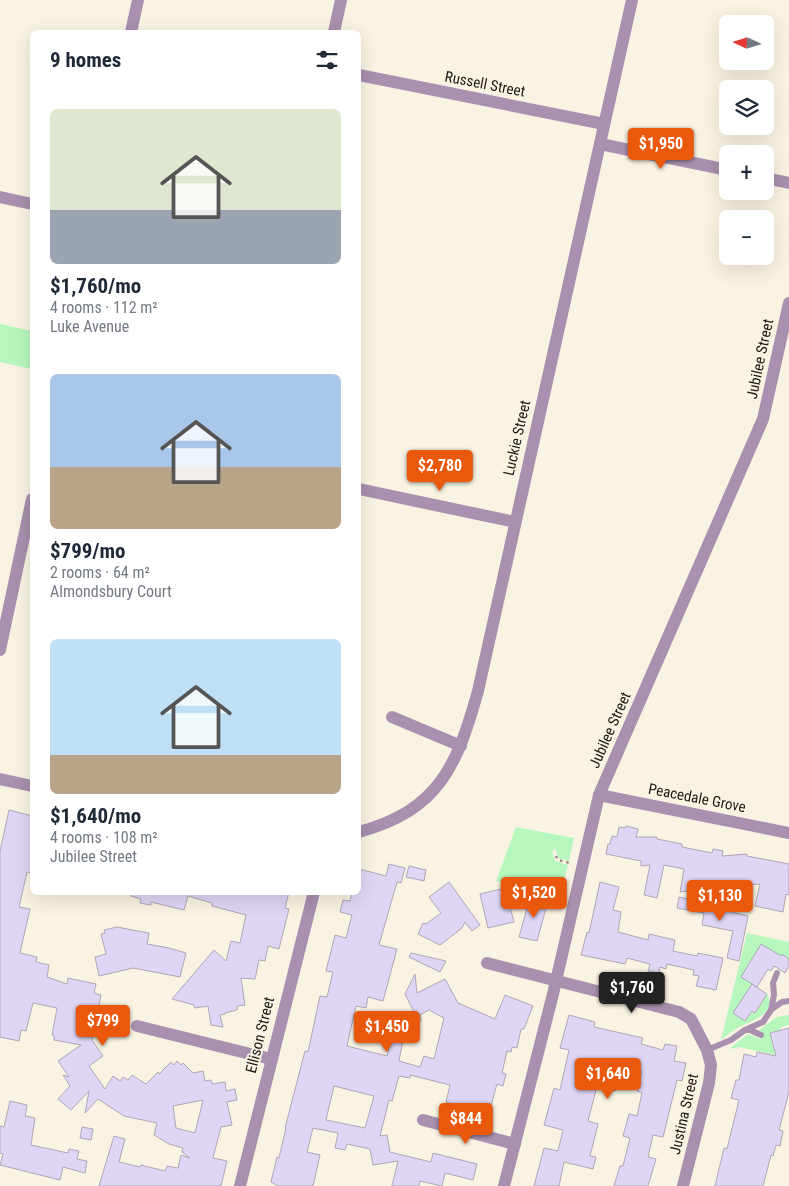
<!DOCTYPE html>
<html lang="en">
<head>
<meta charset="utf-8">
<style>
  :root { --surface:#fff; --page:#f2f2f3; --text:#1f2937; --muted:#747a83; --accent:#ea580c }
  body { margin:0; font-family:"Roboto Condensed",sans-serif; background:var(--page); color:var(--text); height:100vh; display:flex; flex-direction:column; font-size:19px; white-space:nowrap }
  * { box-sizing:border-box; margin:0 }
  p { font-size:16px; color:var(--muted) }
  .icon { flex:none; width:28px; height:28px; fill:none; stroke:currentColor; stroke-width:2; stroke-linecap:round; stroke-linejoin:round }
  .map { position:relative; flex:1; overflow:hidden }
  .drawer { position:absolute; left:30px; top:30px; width:331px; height:865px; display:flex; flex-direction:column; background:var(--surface); border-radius:8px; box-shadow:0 5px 20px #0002 }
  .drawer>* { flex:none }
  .needle { width:32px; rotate:274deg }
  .fabs { position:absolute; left:719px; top:15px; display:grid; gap:10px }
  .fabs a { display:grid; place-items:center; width:55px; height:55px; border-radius:8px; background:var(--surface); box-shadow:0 5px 20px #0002; font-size:25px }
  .price { position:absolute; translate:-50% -42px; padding:0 11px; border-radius:5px; background:var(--accent); color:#fff; font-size:16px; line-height:32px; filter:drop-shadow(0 1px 2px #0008) }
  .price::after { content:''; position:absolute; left:50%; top:30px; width:15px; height:11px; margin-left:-8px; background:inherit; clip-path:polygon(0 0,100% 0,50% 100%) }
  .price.on { background:#222; color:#fff }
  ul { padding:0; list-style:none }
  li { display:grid; align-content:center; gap:10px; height:265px; padding:0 20px }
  li span { display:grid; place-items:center; height:155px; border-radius:8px; color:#555 }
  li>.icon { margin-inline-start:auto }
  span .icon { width:90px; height:90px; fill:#fffc; stroke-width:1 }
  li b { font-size:21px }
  h2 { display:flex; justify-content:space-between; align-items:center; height:60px; padding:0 20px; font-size:21px }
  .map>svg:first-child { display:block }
  .green { fill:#b6f7be }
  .building { fill:#dfd5f5; stroke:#aca7b6; fill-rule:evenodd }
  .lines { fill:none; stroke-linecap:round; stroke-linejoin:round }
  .path { stroke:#918c81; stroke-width:2.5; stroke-dasharray:2.5 4; stroke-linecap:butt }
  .service { stroke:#a890ae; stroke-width:6 }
  .minor { stroke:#a890ae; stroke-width:12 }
  .labels { text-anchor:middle; stroke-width:4; stroke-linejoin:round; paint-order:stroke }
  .street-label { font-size:15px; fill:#1b1813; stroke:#f9f3e3 }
</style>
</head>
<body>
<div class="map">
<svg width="789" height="1186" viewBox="0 0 789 1186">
  <rect width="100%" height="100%" fill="#f9f3e3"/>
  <g class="green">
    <polygon points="0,324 32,331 32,369 0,362"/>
    <polygon points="516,827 574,838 569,861 559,858 555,849 552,851 555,861 568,865 560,895 496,881"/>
    <path d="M747,933L789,942V959L782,955L774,966L741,977L752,984L734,1013L745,1021L752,1011L755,1013L767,994C779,1015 746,1022 734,1030C729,1033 725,1037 721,1040Z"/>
    <polygon points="789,1015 789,1025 781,1027 781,1030 770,1033 773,1047 789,1044 789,1058 739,1047 729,1049 748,1034 760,1039 764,1034 759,1030 777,1017"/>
  </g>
  <g class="building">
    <path d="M9,810L32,816V873L27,872L19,907L30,909L20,953L37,957L36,962L49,965L47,977L67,984L68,978L96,984L94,993L101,995L92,1040L103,1056L89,1066L105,1089L113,1076L120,1081L123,1077L128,1080L132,1075L146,1084L158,1072L159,1074L171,1062L174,1065L177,1061L181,1065L183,1063L193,1073L203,1071L205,1081L211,1080L212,1084L225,1082L226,1091L235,1089L237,1100L227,1102L232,1125L221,1127L213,1158L227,1161L221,1186H99L114,1136L125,1139L119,1162L140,1167L141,1165L165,1171L167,1166L178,1168L181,1155L190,1158L182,1152L183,1148L169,1144L154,1135L157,1123L124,1116L98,1099L85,1113L89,1091L71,1110L58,1099L70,1086L63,1075L69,1077L58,1061L81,1045L54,1040V1035H52L57,1008L33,1003L26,1031L21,1030L19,1041L0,1037V851ZM203,1100L195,1133L176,1128L173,1106Z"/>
    <polygon points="626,826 638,829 636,837 657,837 657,839 682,844 682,847 712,853 713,849 723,851 722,856 747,854 747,856 789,864 789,895 786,894 783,912 755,906 760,884 680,892 684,869 664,865 657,898 644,895 650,865 641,866 641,861 606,854 608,844 610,844 612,836 617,837 619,827 625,828"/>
    <path d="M389,864L405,868L401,883L397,882L379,945L397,949L383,1001L368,997L366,1008L356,1006L347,1046L387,1056L391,1037L403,1040L399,1061L420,1067L424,1056L434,1059L444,1018L429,1010L420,1015L421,1021L419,1022L405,994L415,974L417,993L445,979L458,1003L495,1019L505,995L533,1006L524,1029H521L517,1048L512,1047L511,1052L507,1051L502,1073L506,1074L503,1086L497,1084L489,1113L456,1106V1105L446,1102L450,1085L410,1075V1078L399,1076L392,1101L389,1100L380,1136L387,1135L390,1152L431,1162L433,1153L477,1164L473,1180L445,1173L442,1186L420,1181L419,1186H392L398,1161L373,1165L370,1149L347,1144L345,1150L335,1148L338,1133L313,1128L307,1152L320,1155L313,1186H278L271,1182L277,1157L279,1158L286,1128H285L305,1051L308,1052L320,996L327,997L333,972L326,971L335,935L346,938L352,915L340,912L343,900L350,901L352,892H359V869L386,876ZM334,1086L374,1096L365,1128L326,1120Z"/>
    <polygon points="409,866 426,870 424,881 406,877"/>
    <polygon points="449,882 480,925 472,931 465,922 462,928 440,945 418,934 423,923 426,924 441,913 429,897"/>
    <polygon points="600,882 619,887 613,910 621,912 618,932 648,940 649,934 675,940 673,951 697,956 698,953 723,958 716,990 696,986 699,976 693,975 694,970 667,964 666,969 660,967 659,973 648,971 650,964 627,958 625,964 581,955 587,932 589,933"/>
    <polygon points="505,888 514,922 488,928 480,894"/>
    <polygon points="131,892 289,892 285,908 289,909 279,949 268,946 265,961 259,960 255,979 241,978 245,1005 237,1006 237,1010 225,1013 225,1014 220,1015 223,1027 211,1025 208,1006 195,1008 194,1005 172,999 214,950 226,961 231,941 240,943 246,915 212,906 212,903 188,896 184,910 151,902 151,905 140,903 141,899 131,896"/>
    <polygon points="533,895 546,899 544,904 547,905 537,941 519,937 529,901 531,901"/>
    <polygon points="679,897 731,908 731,912 748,916 739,961 727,958 733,931 702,925 704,913 677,908"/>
    <polygon points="117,927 149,933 147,944 169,948 186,953 180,977 133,968 99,976 95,957 106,954 101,934 105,933 104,930"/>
    <polygon points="761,944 781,956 782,954 789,959 789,966 785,973 774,966 771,971 768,969 757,987 741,977"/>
    <polygon points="411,953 446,961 440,972 409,957"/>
    <polygon points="752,984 767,994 755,1013 752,1011 745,1021 733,1013"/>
    <polygon points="569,1015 595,1022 594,1027 643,1038 641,1044 663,1050 665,1044 677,1046 674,1061 686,1063 682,1081 677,1080 663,1137 653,1135 648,1157 656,1159 648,1186 614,1186 620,1166 623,1166 630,1138 623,1136 629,1114 637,1116 642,1093 637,1091 642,1071 621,1066 615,1091 597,1086 588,1121 598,1124 590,1156 596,1157 593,1169 564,1162 559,1186 534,1186 544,1148 558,1151 563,1130 544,1125 554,1088 560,1090 569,1050 560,1048"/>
    <polygon points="789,1028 789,1092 779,1130 783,1131 780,1146 776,1145 773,1156 771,1155 763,1186 715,1186 724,1148 727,1149 739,1100 731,1098 736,1080 739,1080 744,1054 756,1057 757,1052 776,1056 770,1033"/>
    <polygon points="10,1101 27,1105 25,1116 35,1118 31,1145 68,1153 69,1149 79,1151 77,1159 87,1161 85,1173 63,1167 60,1180 0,1165 3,1154 0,1153 0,1126 4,1127"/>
    <polygon points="82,1127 93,1129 91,1140 80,1138"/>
  </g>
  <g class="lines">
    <polyline class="path" points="556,856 558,860 570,863"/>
    <g class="service">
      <polyline points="772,1009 782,1002 789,1001"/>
      <polyline points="746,1030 750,1030 761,1035"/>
      <polyline points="707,1050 731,1040 745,1030 763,1022 771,1010 774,995 773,983 777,973"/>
    </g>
    <g class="minor">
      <polyline points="131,32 138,0"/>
      <polyline points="334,32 341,0"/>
      <polyline points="359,75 604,124"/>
      <polyline points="600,144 728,170"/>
      <polyline points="765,178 789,183"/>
      <polyline points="0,197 32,204"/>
      <polyline points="359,489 515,522"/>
      <polyline points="0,650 32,499"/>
      <polyline points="392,717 461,746"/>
      <polyline points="0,779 32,786"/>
      <polyline points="599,795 789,833"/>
      <path d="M359,832C439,810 457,766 478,691L632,0"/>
      <polyline points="487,963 679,1012 691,1019 707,1050 711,1065 709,1083 683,1186"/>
      <polyline points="137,1026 271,1059"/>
      <polyline points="423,1120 515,1144"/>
      <polyline points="240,1186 314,892"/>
      <polyline points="504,1186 553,994 599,795 763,419 789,303"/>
    </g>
  </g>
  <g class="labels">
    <g class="street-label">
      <text transform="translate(485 84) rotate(11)" y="5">Russell Street</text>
      <text transform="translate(760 359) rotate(-78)" y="5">Jubilee Street</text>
      <text transform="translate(517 438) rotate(-77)" y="5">Luckie Street</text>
      <text transform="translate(610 730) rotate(-66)" y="5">Jubilee Street</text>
      <text transform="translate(697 798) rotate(11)" y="5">Peacedale Grove</text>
      <text transform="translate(260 1035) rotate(-76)" y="5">Ellison Street</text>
      <text transform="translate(684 1114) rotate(-77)" y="5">Justina Street</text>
    </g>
  </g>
</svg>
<div class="fabs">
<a><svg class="needle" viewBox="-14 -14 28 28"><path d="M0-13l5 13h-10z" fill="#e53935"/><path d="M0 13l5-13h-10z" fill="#747a83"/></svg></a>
<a><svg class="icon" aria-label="layers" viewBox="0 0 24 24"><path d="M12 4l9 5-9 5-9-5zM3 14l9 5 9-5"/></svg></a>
<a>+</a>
<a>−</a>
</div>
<b class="price" style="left:661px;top:170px">$1,950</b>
<b class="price" style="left:440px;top:492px">$2,780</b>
<b class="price" style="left:534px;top:919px">$1,520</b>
<b class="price" style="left:720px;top:922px">$1,130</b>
<b class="price on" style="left:632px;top:1014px">$1,760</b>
<b class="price" style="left:103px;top:1047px">$799</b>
<b class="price" style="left:387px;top:1053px">$1,450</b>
<b class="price" style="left:608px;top:1100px">$1,640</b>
<b class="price" style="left:466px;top:1145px">$844</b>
<section class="drawer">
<h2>9 homes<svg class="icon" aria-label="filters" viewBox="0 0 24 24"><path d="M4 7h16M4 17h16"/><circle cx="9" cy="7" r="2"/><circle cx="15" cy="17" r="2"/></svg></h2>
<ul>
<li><span style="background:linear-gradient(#dfe7d0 65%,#9aa5b1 0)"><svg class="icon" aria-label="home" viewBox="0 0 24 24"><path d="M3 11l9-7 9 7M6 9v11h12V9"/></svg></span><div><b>$1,760/mo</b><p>4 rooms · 112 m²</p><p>Luke Avenue</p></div></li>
<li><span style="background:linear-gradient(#a9c7e8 60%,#b9a48a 0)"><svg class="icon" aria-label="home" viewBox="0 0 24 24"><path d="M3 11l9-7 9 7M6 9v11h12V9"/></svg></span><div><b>$799/mo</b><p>2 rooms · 64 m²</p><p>Almondsbury Court</p></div></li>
<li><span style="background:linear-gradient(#bfe0f5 75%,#b9a48a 0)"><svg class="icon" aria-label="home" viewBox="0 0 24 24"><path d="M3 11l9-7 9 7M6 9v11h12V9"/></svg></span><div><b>$1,640/mo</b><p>4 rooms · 108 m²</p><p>Jubilee Street</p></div></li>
</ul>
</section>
</div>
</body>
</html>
